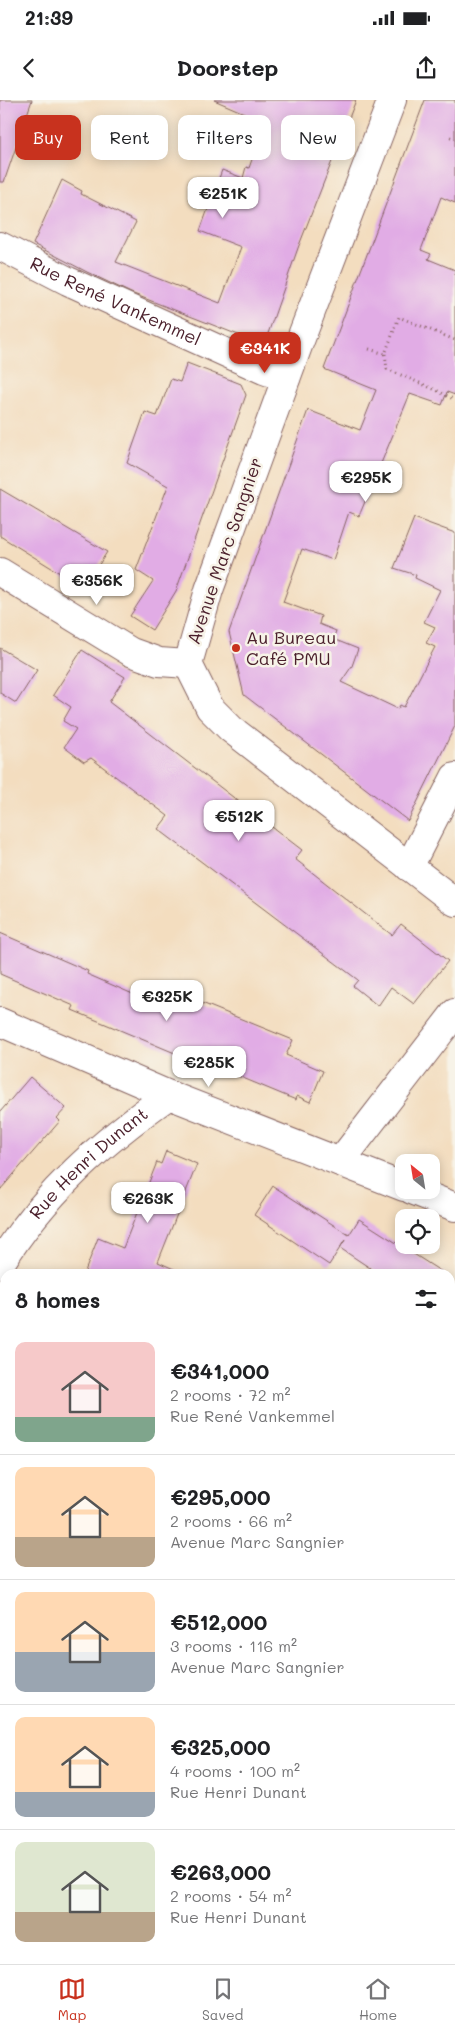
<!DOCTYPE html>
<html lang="en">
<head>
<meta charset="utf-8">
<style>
  :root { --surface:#fff; --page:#f2f2f2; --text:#202124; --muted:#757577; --line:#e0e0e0; --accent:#c8321e }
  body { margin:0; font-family:Mali,sans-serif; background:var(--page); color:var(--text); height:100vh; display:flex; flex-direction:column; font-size:19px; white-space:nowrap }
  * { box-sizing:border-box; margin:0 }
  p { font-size:16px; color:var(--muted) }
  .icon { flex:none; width:28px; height:28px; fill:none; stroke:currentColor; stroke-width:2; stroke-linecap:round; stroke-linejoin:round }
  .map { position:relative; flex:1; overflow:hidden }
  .sheet { position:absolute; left:0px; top:1169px; width:455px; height:696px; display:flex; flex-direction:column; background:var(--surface); border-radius:15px 15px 0 0; box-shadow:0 2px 12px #0003 }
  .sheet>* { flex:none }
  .guide { position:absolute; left:15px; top:15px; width:425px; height:45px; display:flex; gap:10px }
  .needle { width:32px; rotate:330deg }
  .controls { position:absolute; left:395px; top:1054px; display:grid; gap:10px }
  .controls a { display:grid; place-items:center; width:45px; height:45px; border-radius:10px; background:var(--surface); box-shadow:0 2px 12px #0003; font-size:25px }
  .price { position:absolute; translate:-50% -42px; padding:0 11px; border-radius:10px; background:#fff; color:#222; font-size:16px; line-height:32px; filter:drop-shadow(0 1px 2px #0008) }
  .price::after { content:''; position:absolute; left:50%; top:30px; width:15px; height:11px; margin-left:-8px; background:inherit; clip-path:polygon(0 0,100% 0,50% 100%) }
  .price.on { background:var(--accent); color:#fff }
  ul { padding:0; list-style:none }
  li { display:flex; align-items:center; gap:15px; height:125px; padding:0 15px }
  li+li { border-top:1px solid var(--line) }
  li span { display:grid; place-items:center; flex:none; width:140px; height:100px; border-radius:10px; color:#555 }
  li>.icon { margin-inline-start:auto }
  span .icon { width:60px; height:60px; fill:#fffc; stroke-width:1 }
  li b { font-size:21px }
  h2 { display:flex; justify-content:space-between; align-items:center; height:60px; padding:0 15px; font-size:21px }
  .tag { padding:0 18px; border-radius:10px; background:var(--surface); box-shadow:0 2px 12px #0003; font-size:18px; line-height:45px }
  .tag.on { background:var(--accent); color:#fff }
  .status { display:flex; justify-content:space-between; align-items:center; height:35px; padding:0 25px; background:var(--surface); direction:ltr }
  .status svg { height:14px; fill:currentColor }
  header { display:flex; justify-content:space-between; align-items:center; height:65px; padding:0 15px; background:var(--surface); font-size:22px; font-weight:800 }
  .dock { display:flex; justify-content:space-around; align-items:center; height:70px; border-top:1px solid var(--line); background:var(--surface); font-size:14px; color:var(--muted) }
  .dock a { display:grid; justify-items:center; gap:2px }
  .dock .on { color:var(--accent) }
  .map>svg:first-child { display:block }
  .forest { fill:#76be84; stroke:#606e58 }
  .water { fill:#66c5e4; stroke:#587288 }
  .building { fill:#e1ace5 }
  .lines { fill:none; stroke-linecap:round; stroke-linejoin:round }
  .lane-casing { stroke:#85625f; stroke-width:16 }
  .street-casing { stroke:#85625f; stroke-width:30 }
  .path { stroke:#85625f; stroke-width:3; stroke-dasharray:1 4; stroke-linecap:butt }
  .lane { stroke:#fff; stroke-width:14 }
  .street { stroke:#fff; stroke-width:28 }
  .poi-dot { fill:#c8321e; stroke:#f7f3e8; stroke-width:2 }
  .labels { text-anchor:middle; stroke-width:5; stroke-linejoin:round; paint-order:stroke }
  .street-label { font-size:18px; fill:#4a1f2b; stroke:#f7f3e8 }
  .poi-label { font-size:18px; fill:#4a1f2b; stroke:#f7f3e8; text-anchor:start }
</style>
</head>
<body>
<div class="status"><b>21:39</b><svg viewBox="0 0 49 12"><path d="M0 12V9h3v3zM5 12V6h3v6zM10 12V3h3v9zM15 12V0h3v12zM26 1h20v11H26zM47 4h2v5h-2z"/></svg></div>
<header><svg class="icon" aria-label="back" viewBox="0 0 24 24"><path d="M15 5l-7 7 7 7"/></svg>Doorstep<svg class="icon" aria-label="share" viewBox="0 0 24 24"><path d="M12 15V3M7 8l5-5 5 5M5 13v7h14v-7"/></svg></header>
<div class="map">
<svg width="455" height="1864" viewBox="0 0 455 1864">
  <rect width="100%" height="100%" fill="#f7f3e8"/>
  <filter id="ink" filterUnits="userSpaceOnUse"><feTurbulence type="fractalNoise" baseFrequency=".02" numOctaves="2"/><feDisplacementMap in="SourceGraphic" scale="10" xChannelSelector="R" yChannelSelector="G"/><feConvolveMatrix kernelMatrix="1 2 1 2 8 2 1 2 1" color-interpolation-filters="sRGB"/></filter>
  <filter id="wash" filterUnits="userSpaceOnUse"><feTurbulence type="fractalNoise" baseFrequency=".0096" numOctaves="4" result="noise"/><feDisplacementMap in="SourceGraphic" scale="20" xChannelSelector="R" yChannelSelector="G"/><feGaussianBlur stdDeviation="1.12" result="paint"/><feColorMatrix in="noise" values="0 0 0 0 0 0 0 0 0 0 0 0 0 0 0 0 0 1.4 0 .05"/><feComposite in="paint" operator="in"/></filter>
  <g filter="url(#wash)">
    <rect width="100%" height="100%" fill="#f3ddbf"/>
    <polygon class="forest" points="0,1841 5,1841 5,1860 110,1860 131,1864 0,1864"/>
    <g class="water">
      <polygon points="0,1582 5,1583 5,1694 0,1693"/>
      <polygon points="450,1679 455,1681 455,1786 450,1784"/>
      <polygon points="0,1752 5,1753 5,1841 0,1841"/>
      <polygon points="450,1840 455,1842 455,1864 131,1864 110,1860 450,1860"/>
    </g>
    <g id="blocks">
      <g class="building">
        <polygon points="0,0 32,0 4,82 0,82"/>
        <polygon points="214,0 356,0 298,148 264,245 131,193 87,172 33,144 62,80 82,91 81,94 136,122 116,162 220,203 241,147 200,131 222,70 243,78 246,67 249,68 265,22"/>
        <polygon points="425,0 455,0 455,103 441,97 421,150 431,154 428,159 455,170 455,295 447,292 442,305 410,294 359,416 349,412 333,460 302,449 283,502 321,516 319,524 336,531 333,539 358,549 352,566 341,582 398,609 400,605 404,607 435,547 426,543 435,527 424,522 440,490 415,478 416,475 394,468 414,418 455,433 455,626 408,721 244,595 229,532 308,310 360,330 376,290 324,269"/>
        <polygon points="187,263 241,284 246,295 176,491 152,530 130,516 153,481 136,470 168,386 127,363 145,312 157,316 171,279 180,282"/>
        <polygon points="0,389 107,452 84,488 0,436"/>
        <polygon points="0,548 37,570 16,603 0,593"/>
        <polygon points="82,550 125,577 109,602 302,750 295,759 392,835 401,824 448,861 414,904 391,887 378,906 353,886 358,880 158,729 168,716 91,658 84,662 64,647 76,629 63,621 71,607 53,595"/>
        <polygon points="0,833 88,871 87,874 158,905 165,888 293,940 286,955 323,971 310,1002 297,996 296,1000 214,966 213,969 72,910 74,906 0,874"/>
        <polygon points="30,977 66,1008 57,1018 60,1021 0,1090 0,1012"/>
        <polygon points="166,1051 197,1064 158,1162 185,1174 84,1174 98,1138 123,1148 157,1062 161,1064"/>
        <polygon points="273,1086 349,1135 359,1119 445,1174 379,1174 340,1148 345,1140 329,1165 254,1115"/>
      </g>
    </g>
  </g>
  <g filter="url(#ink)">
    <use href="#blocks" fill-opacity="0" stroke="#85625f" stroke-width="1"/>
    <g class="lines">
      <defs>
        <g id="lane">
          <polyline points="0,1713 5,1714"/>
          <polyline points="450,1807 455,1809"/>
        </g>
        <g id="street">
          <polyline points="392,0 298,246 209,490 188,564 210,608 231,629 455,802"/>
          <path id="s1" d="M0,146L68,181L264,270L286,278"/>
          <polyline points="0,472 131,552 159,562 188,564"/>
          <polyline points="409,767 455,677"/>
          <polyline points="0,922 169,995 404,1087"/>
          <polyline points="340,1062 455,913"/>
          <polyline points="412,1090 455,1107"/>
          <path id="s2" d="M0,1164C43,1094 102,1042 169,995"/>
          <polyline points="0,1418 5,1419"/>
          <polyline points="450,1503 455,1501"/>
        </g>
      </defs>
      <use href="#lane" class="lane-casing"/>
      <use href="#street" class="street-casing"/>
      <g class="path">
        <polyline points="450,37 455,39"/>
        <polyline points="369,249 385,254 399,217 455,240"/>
        <polyline points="385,254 387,269 436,290 455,300"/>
      </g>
      <use href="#lane" class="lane"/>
      <use href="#street" class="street"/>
    </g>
  </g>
  <circle class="poi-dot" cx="236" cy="548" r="5"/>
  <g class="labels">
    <g class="street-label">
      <text dy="6" stroke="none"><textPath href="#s1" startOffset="128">Rue René Vankemmel</textPath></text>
      <text transform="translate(225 451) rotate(-71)" y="6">Avenue Marc Sangnier</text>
      <text dy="6" stroke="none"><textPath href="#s2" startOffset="135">Rue Henri Dunant</textPath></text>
    </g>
    <g class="poi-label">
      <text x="246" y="544">Au Bureau<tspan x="246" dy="21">Café PMU</tspan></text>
    </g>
  </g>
</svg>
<div class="controls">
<a><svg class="needle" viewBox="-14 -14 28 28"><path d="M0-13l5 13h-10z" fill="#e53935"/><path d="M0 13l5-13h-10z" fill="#757577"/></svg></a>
<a><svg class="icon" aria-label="locate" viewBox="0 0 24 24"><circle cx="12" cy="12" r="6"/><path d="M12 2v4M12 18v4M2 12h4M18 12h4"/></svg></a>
</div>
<b class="price" style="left:223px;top:119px">€251K</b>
<b class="price on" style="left:265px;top:274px">€341K</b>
<b class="price" style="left:366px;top:403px">€295K</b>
<b class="price" style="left:97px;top:506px">€356K</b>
<b class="price" style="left:239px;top:742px">€512K</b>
<b class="price" style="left:167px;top:922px">€325K</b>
<b class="price" style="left:209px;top:988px">€285K</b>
<b class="price" style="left:148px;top:1124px">€263K</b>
<div class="guide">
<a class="tag on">Buy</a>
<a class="tag">Rent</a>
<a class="tag">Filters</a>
<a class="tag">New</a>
</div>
<section class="sheet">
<h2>8 homes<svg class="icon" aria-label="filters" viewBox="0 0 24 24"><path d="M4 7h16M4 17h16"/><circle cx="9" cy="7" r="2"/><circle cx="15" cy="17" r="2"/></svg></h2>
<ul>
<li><span style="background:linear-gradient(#f6c9c9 75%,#7fa58c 0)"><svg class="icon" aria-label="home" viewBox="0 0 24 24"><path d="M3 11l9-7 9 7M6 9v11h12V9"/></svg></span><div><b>€341,000</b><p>2 rooms · 72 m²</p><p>Rue René Vankemmel</p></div></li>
<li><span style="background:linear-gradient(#ffd9b3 70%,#b9a48a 0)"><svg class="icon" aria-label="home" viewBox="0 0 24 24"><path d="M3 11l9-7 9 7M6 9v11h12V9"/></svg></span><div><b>€295,000</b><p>2 rooms · 66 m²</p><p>Avenue Marc Sangnier</p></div></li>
<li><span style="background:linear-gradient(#ffd9b3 60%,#9aa5b1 0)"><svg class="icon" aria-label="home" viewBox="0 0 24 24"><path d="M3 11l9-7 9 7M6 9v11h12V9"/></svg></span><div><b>€512,000</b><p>3 rooms · 116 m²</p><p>Avenue Marc Sangnier</p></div></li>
<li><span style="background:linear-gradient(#ffd9b3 75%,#9aa5b1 0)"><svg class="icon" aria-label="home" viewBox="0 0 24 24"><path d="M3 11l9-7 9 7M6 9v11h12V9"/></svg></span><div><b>€325,000</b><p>4 rooms · 100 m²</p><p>Rue Henri Dunant</p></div></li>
<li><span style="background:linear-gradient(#dfe7d0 70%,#b9a48a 0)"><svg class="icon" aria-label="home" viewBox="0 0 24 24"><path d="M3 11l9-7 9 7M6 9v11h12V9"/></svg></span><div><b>€263,000</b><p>2 rooms · 54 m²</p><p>Rue Henri Dunant</p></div></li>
</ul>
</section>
</div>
<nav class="dock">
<a class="on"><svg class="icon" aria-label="map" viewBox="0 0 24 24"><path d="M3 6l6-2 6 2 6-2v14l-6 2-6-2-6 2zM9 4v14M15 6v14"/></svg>Map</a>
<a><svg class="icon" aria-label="saved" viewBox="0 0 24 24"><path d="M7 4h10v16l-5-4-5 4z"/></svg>Saved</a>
<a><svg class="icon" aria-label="home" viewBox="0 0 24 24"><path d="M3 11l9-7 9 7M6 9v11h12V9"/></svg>Home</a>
</nav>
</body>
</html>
